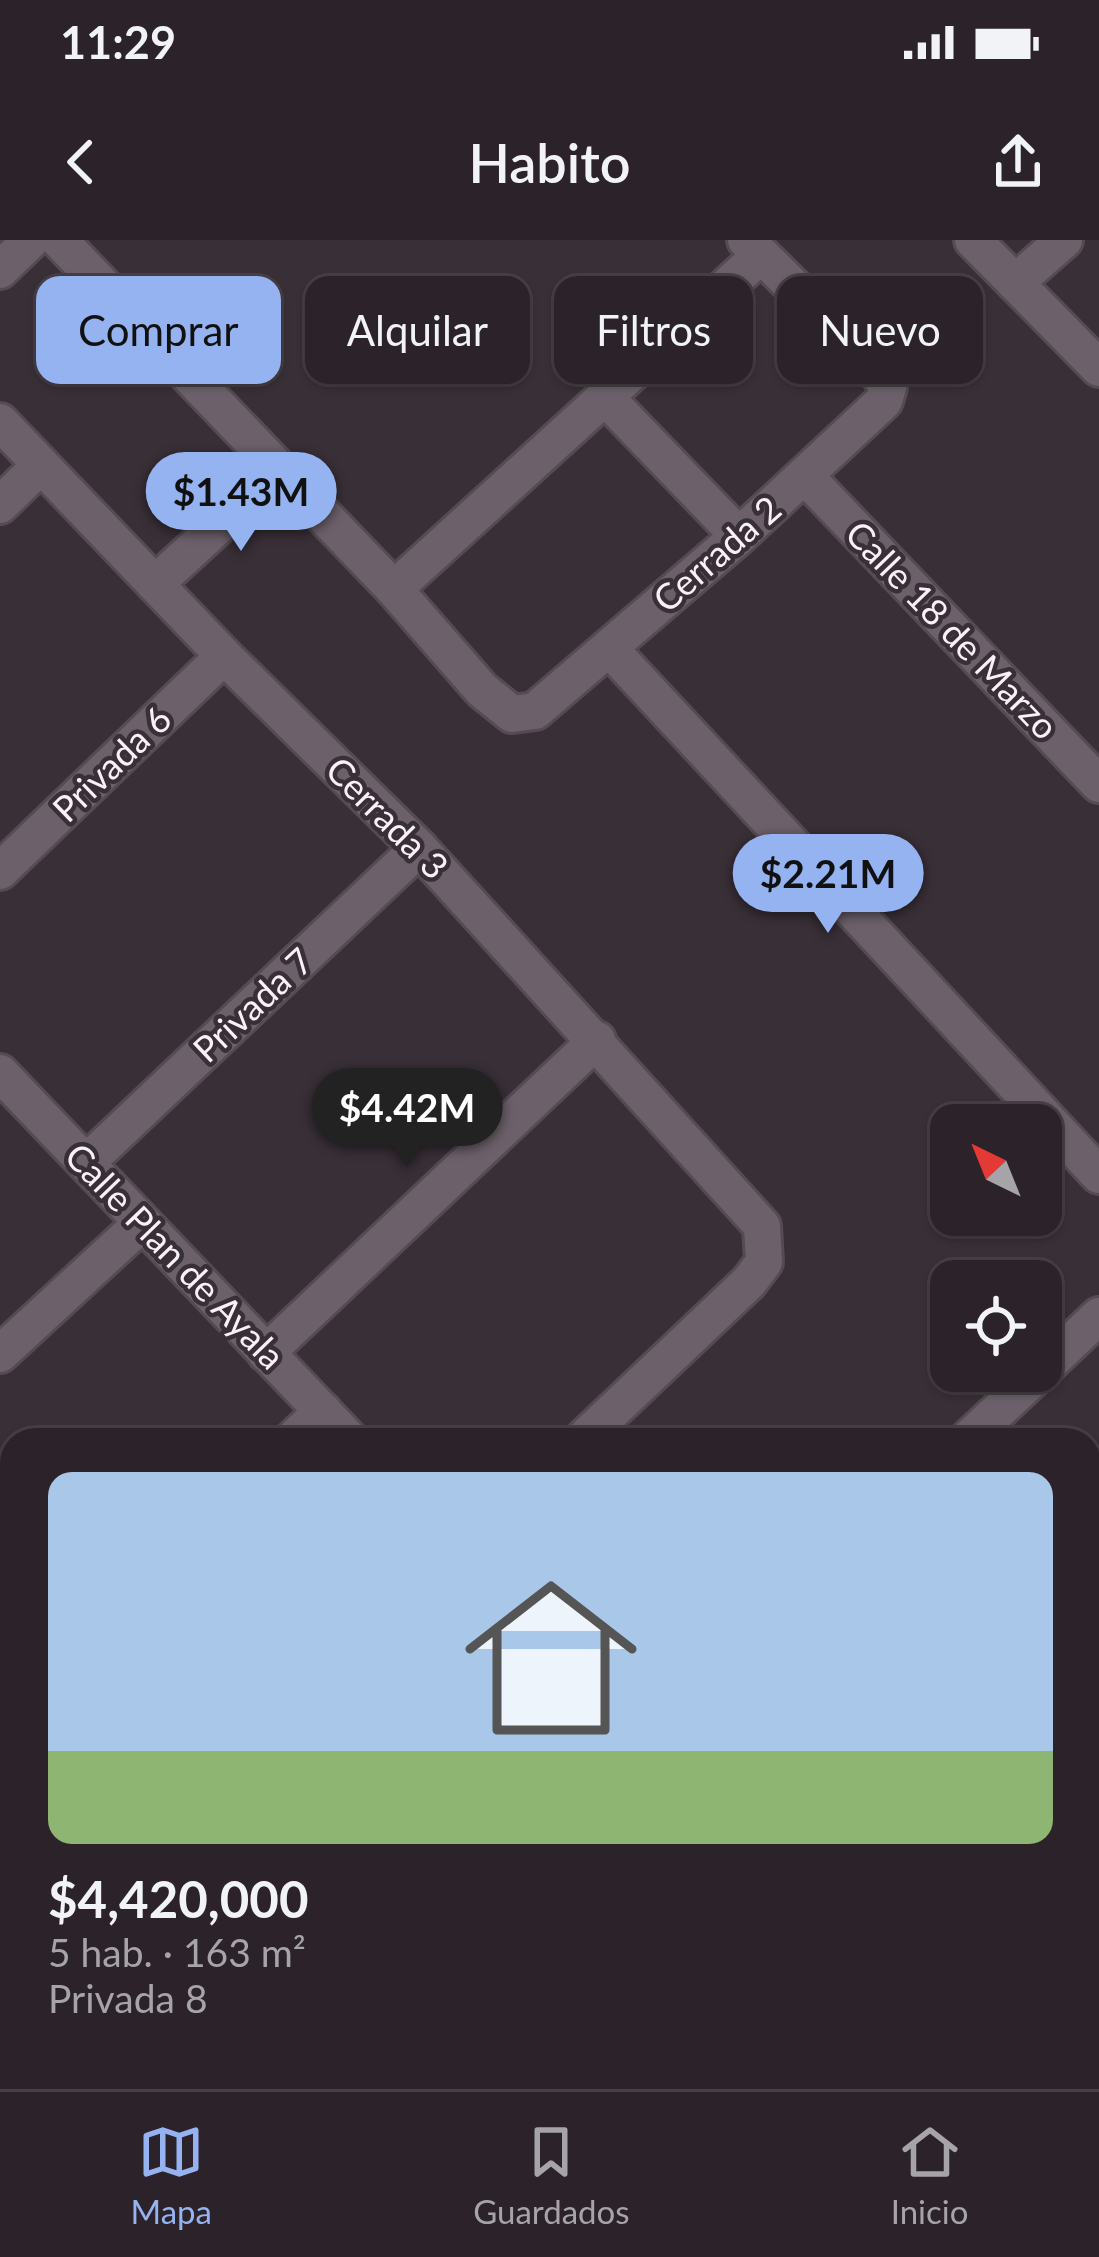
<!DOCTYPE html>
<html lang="es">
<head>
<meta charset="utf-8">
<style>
  :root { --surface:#2b2329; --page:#372f35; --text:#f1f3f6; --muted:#a6a4a8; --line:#474046; --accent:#95b2f1 }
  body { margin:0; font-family:Lato,sans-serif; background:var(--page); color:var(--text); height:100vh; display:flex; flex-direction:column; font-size:45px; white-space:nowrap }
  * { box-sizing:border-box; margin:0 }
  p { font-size:39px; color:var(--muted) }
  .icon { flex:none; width:66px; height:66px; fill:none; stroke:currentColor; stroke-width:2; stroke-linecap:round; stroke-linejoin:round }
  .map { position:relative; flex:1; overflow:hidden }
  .panel { position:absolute; left:0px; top:1188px; width:1101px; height:663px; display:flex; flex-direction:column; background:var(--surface); border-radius:36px 36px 0 0; box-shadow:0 3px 9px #0004,0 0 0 3px var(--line) }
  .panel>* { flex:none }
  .top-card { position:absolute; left:36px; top:36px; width:1029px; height:108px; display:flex; gap:24px }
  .needle { width:78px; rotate:317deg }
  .controls { position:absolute; left:930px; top:864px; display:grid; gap:24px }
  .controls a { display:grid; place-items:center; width:132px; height:132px; border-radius:24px; background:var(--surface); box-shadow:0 3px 9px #0004,0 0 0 3px var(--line); font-size:60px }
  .price { position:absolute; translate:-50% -102px; padding:0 27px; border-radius:42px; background:var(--accent); color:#111; font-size:39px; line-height:78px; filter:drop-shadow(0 3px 6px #0008) }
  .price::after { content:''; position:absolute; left:50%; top:72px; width:36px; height:27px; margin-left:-18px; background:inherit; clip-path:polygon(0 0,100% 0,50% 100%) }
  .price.selected { background:#222; color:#fff }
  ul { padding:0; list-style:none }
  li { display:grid; align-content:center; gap:24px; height:636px; padding:0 48px }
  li+li { border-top:3px solid var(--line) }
  li span { display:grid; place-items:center; height:372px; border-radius:24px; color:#555 }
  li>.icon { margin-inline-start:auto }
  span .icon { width:216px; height:216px; fill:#fffc; stroke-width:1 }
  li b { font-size:51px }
  .chip { padding:0 42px; border-radius:24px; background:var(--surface); box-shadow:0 3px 9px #0004,0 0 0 3px var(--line); font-size:42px; line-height:108px }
  .chip.selected { background:var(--accent); color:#111 }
  .status { display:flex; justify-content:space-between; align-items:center; height:84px; padding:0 60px; background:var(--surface); direction:ltr }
  .status svg { height:33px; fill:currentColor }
  header { display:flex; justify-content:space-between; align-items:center; height:156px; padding:0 48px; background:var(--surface); font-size:54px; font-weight:600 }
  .tab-bar { display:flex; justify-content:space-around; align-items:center; height:168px; border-top:3px solid var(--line); background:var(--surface); font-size:33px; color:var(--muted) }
  .tab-bar a { display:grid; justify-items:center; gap:6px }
  .tab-bar .selected { color:var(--accent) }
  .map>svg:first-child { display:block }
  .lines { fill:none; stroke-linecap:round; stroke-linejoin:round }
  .minor-casing { stroke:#544b53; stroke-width:42 }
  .minor { stroke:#6c606a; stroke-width:36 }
  .labels { text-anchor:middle; stroke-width:9; stroke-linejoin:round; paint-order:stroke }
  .street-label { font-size:36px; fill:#f8f1f7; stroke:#392f37 }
</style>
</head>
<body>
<div class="status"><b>11:29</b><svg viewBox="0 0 49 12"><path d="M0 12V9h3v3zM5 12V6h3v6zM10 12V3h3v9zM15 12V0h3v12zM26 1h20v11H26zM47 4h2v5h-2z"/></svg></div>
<header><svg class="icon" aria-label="back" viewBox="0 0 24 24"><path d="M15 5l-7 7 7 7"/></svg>Habito<svg class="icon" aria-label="share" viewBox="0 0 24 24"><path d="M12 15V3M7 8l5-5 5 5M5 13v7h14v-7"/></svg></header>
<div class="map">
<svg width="1099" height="1849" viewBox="0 0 1099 1849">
  <rect width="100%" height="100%" fill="#392f37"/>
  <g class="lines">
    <defs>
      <g id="minor">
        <polyline points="59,0 394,349 482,450 512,474 535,471 739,296 884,161 888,147 873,125 746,0"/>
        <polyline points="973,0 1099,128"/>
        <polyline points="0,30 31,0"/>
        <polyline points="1015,43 1064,0"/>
        <polyline points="605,157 739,296"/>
        <polyline points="0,182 224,416 419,608 762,986 764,1022 749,1042 582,1200"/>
        <polyline points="805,236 1099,544"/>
        <polyline points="0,265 41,225"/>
        <polyline points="155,344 279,230"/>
        <polyline points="394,349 761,15"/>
        <polyline points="609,408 1099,935"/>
        <polyline points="0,631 224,416"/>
        <polyline points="0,833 350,1200"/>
        <polyline points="86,923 419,608"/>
        <polyline points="266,1113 597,800"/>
        <polyline points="0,1114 140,985"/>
        <polyline points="1041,1131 1099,1076"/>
        <polyline points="292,1200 323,1171"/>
        <polyline points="967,1200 1041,1131"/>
        <polyline points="0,1490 12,1503"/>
        <polyline points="0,1726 10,1748 0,1768"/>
        <polyline points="329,1839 339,1849"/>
        <polyline points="950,1839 959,1849"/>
        <polyline points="396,1849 407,1839"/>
        <polyline points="800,1849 811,1839"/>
        <polyline points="1096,1849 1099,1846"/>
      </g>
    </defs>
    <use href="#minor" class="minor-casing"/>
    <use href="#minor" class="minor"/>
  </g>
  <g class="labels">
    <g class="street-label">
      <text transform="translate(717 314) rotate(-41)" y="13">Cerrada 2</text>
      <text transform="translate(952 390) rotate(46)" y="13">Calle 18 de Marzo</text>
      <text transform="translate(112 524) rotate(-44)" y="13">Privada 6</text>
      <text transform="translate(387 578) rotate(45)" y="13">Cerrada 3</text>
      <text transform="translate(253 765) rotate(-43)" y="13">Privada 7</text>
      <text transform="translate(175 1016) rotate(46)" y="13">Calle Plan de Ayala</text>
    </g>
  </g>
</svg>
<div class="controls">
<a><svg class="needle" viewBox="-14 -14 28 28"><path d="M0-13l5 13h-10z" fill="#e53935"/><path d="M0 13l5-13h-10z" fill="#a6a4a8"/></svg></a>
<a><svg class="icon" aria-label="locate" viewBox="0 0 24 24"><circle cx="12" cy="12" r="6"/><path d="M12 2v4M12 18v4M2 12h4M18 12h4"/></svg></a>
</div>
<b class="price" style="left:241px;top:314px">$1.43M</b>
<b class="price" style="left:828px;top:696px">$2.21M</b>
<b class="price selected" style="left:407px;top:930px">$4.42M</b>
<div class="top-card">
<a class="chip selected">Comprar</a>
<a class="chip">Alquilar</a>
<a class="chip">Filtros</a>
<a class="chip">Nuevo</a>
</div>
<section class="panel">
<ul>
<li><span style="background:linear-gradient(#a9c7e8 75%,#8fb573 0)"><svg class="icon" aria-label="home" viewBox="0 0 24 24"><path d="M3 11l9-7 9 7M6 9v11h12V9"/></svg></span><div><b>$4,420,000</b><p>5 hab. · 163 m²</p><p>Privada 8</p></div></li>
</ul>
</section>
</div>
<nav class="tab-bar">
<a class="selected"><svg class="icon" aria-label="map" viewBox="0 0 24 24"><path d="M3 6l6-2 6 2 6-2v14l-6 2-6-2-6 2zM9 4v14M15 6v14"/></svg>Mapa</a>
<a><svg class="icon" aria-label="saved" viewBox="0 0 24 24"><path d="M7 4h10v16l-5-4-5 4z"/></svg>Guardados</a>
<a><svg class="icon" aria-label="home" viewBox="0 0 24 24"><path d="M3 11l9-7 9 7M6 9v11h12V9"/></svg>Inicio</a>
</nav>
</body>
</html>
